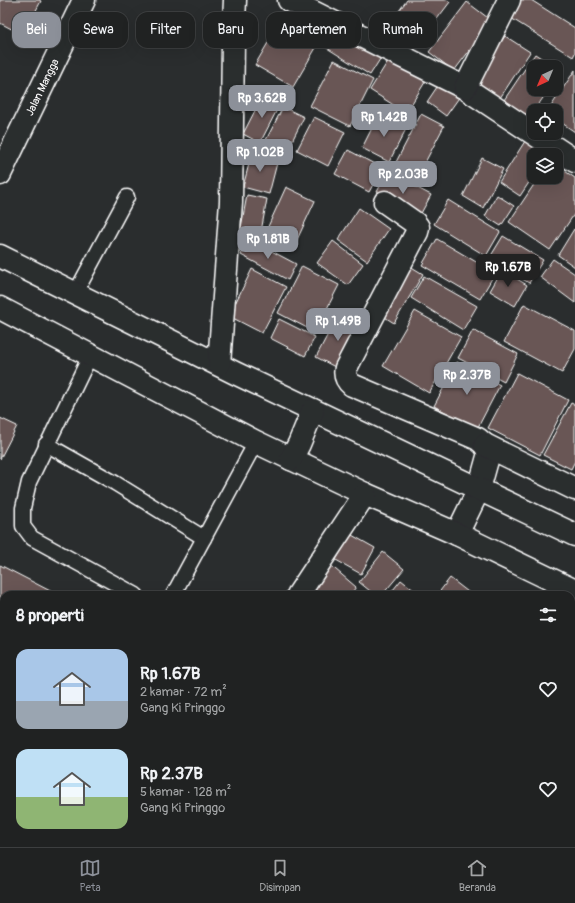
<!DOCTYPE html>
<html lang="id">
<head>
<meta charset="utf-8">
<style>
  :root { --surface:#202222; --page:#2d2f2f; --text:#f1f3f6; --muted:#a2a4a5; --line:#3d3f40; --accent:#8c9099 }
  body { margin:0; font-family:Pangolin,sans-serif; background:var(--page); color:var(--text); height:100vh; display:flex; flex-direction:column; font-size:15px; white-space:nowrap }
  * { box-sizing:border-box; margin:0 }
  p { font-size:13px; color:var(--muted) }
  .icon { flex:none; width:22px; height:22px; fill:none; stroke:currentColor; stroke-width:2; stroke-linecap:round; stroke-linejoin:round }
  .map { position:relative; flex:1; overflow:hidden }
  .panel { position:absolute; left:0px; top:591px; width:575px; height:256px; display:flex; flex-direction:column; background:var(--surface); border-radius:12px 12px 0 0; box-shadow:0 4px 16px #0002,0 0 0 1px var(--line) }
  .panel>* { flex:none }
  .hud { position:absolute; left:12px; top:12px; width:551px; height:36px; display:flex; gap:8px }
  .needle { width:26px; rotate:224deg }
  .tools { position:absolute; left:527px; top:60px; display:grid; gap:8px }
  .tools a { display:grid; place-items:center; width:36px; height:36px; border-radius:8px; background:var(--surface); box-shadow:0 4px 16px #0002,0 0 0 1px var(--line); font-size:20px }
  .price { position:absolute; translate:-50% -34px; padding:0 9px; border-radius:8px; background:var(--accent); color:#fff; font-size:13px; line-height:26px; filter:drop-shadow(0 1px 2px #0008) }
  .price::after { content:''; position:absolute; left:50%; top:24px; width:12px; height:9px; margin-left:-6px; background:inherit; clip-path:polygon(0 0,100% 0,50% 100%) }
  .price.active { background:#222; color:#fff }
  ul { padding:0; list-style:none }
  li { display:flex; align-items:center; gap:12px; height:100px; padding:0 16px }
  li span { display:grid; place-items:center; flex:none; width:112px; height:80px; border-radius:12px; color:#555 }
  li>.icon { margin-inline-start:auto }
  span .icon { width:48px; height:48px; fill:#fffc; stroke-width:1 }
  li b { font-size:17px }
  h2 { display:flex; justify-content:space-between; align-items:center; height:48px; padding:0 16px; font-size:17px }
  .tag { padding:0 14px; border-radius:12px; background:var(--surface); box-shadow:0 4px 16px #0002,0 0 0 1px var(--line); font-size:14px; line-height:36px }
  .tag.active { background:var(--accent); color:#fff }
  .tab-bar { display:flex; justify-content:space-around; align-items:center; height:56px; border-top:1px solid var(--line); background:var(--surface); font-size:11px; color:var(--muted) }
  .tab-bar a { display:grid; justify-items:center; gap:2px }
  .tab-bar .active { color:var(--accent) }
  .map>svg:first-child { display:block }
  .building { fill:#695755; stroke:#fff }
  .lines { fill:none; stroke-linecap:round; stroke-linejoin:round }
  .service-casing { stroke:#fff; stroke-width:17 }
  .minor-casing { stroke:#fff; stroke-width:25 }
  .service { stroke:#2a2d2e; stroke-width:14 }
  .minor { stroke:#2a2d2e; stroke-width:22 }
  .labels { text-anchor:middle; stroke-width:3; stroke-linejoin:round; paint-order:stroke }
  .street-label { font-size:11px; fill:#fff; stroke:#2a2d2e }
</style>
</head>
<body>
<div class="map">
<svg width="575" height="847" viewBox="0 0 575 847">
  <rect width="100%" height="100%" fill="#2a2d2e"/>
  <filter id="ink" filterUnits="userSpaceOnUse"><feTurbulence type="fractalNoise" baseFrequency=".025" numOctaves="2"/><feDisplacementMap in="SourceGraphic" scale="8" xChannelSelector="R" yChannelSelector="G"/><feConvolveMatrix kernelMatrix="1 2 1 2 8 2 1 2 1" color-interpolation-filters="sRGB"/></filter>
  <g filter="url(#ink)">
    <g class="building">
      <polygon points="0,0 39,0 41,1 23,35 0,23"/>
      <polygon points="407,0 447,0 450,2 424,36 396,15"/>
      <polygon points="515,0 531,0 575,28 575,53 573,57 506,15"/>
      <polygon points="467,2 492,21 454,71 429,52"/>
      <polygon points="315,14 382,56 370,75 303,33"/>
      <polygon points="279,24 317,46 293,87 255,65"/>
      <polygon points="505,36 530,52 498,101 473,84"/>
      <polygon points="393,53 430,74 406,113 370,90"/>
      <polygon points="535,54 555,67 534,67 534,89 549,89 528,120 502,103"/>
      <polygon points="334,60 373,80 350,126 310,106"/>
      <polygon points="575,70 575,132 556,119 556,111 548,111"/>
      <polygon points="443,78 463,92 446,116 427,102"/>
      <polygon points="263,95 280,104 260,143 243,134"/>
      <polygon points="283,107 304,117 287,151 266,140"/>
      <polygon points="379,114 406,129 389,162 362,148"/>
      <polygon points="421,114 444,126 418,176 395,164"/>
      <polygon points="314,117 345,132 328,166 297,150"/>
      <polygon points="527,138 547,155 534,155 534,175 520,196 499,182"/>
      <polygon points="348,150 382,168 369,192 335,174"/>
      <polygon points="252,152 278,159 269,194 243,187"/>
      <polygon points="482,158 503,169 483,208 463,196"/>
      <polygon points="556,165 575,178 575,213 550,250 509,222 539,177 556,177"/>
      <polygon points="387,172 431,195 419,217 376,194"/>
      <polygon points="286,187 315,201 295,244 266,231"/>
      <polygon points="247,195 267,199 260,237 240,233"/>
      <polygon points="497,195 514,206 501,226 485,216"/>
      <polygon points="448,200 500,232 486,256 434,224"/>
      <polygon points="359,208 389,229 367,261 338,240"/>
      <polygon points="574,229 575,230 575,267 558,255"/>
      <polygon points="503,236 543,260 529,283 489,259"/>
      <polygon points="249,239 296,264 288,280 241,255"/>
      <polygon points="437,239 495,273 480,299 422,265"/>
      <polygon points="333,241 363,264 348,285 317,263"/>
      <polygon points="553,259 575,274 575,303 540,277"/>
      <polygon points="405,263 423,274 394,323 377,312"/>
      <polygon points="302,266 339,285 315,332 278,313"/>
      <polygon points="252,269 286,287 262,333 229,316"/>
      <polygon points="502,270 527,285 515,306 490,291"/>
      <polygon points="424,276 477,306 463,330 411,298"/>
      <polygon points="524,304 575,331 575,349 562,373 504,342"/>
      <polygon points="415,311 461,337 429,393 383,366"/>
      <polygon points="338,315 359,326 337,368 316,357"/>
      <polygon points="279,319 315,337 305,356 270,338"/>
      <polygon points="473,330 518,354 504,382 458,358"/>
      <polygon points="457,362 500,385 477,429 434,406"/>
      <polygon points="517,373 568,400 540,455 488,428"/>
      <polygon points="571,403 575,405 575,461 571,469 543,455"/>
      <polygon points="0,418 17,426 0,459"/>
      <polygon points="350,534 375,548 361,574 336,560"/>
      <polygon points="383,552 404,569 382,595 375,595 359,582"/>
      <polygon points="328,563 356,587 350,595 315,595 306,588"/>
      <polygon points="0,565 58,595 4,595 4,641 0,639"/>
      <polygon points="450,578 472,595 437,595"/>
      <polygon points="401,580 420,595 389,595"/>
      <polygon points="0,667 4,669 4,782 0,790"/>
      <polygon points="571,703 575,706 575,746 571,743"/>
      <polygon points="575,756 575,779 571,777 571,762"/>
      <polygon points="571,787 575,790 575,799 571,806"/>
      <polygon points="0,807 4,809 4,843 71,843 78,847 0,847"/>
      <polygon points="571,815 575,818 575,844 573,847 551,847 545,843 571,843"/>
      <polygon points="216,843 239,843 235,847 221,847"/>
      <polygon points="244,843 276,843 273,847 246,847 243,845"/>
      <polygon points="284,843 307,843 304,847 281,847"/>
      <polygon points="386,843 420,843 417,847 391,847"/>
      <polygon points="449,843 487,843 485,847 451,847 447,845"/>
      <polygon points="494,843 506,843 513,847 492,847"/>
    </g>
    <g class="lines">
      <defs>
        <g id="service">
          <polyline points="76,292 127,197"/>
          <polyline points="90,356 29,482 23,508 23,526 32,538 136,595"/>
          <polyline points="46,444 115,483 204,538"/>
          <polyline points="173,595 256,442"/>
          <polyline points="95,843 99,847"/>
        </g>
        <g id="minor">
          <polyline points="289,0 465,88 575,161"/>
          <polyline points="465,88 509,0"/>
          <polyline points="0,174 84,0"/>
          <path d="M385,202L415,223L418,227L417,232L346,368C344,376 346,380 352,385L478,439L485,445L489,453L479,489L457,534"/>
          <polyline points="0,256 235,373 575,535"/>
          <polyline points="0,308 256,442 365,494 457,534 575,591"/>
          <polyline points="219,364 231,202 233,41 235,0"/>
          <polyline points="485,445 575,489"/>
          <polyline points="291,459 299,444 313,410"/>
          <polyline points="298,595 365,494"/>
          <polyline points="336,843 342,847"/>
          <polyline points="176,847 179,843"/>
        </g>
      </defs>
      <use href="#service" class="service-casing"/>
      <use href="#minor" class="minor-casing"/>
      <use href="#service" class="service"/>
      <use href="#minor" class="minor"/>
    </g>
  </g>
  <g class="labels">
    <g class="street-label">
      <text transform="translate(42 87) rotate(-64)" y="4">Jalan Mangga</text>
    </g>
  </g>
</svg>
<div class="tools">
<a><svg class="needle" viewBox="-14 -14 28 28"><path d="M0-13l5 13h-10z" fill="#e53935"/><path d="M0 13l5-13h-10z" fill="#a2a4a5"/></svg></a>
<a><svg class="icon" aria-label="locate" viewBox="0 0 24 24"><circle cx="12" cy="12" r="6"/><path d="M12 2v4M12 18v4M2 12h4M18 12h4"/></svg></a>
<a><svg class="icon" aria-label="layers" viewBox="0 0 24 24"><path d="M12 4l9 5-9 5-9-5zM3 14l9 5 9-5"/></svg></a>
</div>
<b class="price" style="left:262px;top:119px">Rp 3.62B</b>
<b class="price" style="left:384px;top:138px">Rp 1.42B</b>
<b class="price" style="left:260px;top:173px">Rp 1.02B</b>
<b class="price" style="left:403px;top:195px">Rp 2.03B</b>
<b class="price" style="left:268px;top:260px">Rp 1.81B</b>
<b class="price active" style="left:508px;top:288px">Rp 1.67B</b>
<b class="price" style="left:338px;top:342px">Rp 1.49B</b>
<b class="price" style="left:467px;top:396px">Rp 2.37B</b>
<div class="hud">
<a class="tag active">Beli</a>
<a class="tag">Sewa</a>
<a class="tag">Filter</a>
<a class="tag">Baru</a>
<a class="tag">Apartemen</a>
<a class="tag">Rumah</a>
</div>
<section class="panel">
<h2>8 properti<svg class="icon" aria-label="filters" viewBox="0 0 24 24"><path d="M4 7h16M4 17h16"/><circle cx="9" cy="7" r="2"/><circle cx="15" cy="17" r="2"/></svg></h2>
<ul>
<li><span style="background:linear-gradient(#a9c7e8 65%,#9aa5b1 0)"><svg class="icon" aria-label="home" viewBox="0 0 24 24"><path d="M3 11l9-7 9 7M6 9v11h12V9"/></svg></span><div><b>Rp 1.67B</b><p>2 kamar · 72 m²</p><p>Gang Ki Pringgo</p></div><svg class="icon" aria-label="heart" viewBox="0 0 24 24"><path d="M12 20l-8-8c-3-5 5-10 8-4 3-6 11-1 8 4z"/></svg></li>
<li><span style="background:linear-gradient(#bfe0f5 60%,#8fb573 0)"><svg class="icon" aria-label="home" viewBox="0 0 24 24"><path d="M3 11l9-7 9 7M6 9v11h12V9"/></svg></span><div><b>Rp 2.37B</b><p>5 kamar · 128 m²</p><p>Gang Ki Pringgo</p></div><svg class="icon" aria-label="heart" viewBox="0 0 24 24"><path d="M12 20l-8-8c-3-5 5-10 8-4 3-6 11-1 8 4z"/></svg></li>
</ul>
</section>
</div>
<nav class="tab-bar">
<a class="active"><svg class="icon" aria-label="map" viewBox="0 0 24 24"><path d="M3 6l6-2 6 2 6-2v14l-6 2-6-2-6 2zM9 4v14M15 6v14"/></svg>Peta</a>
<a><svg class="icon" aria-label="saved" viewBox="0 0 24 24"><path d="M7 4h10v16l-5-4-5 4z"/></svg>Disimpan</a>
<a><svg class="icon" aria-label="home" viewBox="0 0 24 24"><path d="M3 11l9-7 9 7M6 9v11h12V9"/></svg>Beranda</a>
</nav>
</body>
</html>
